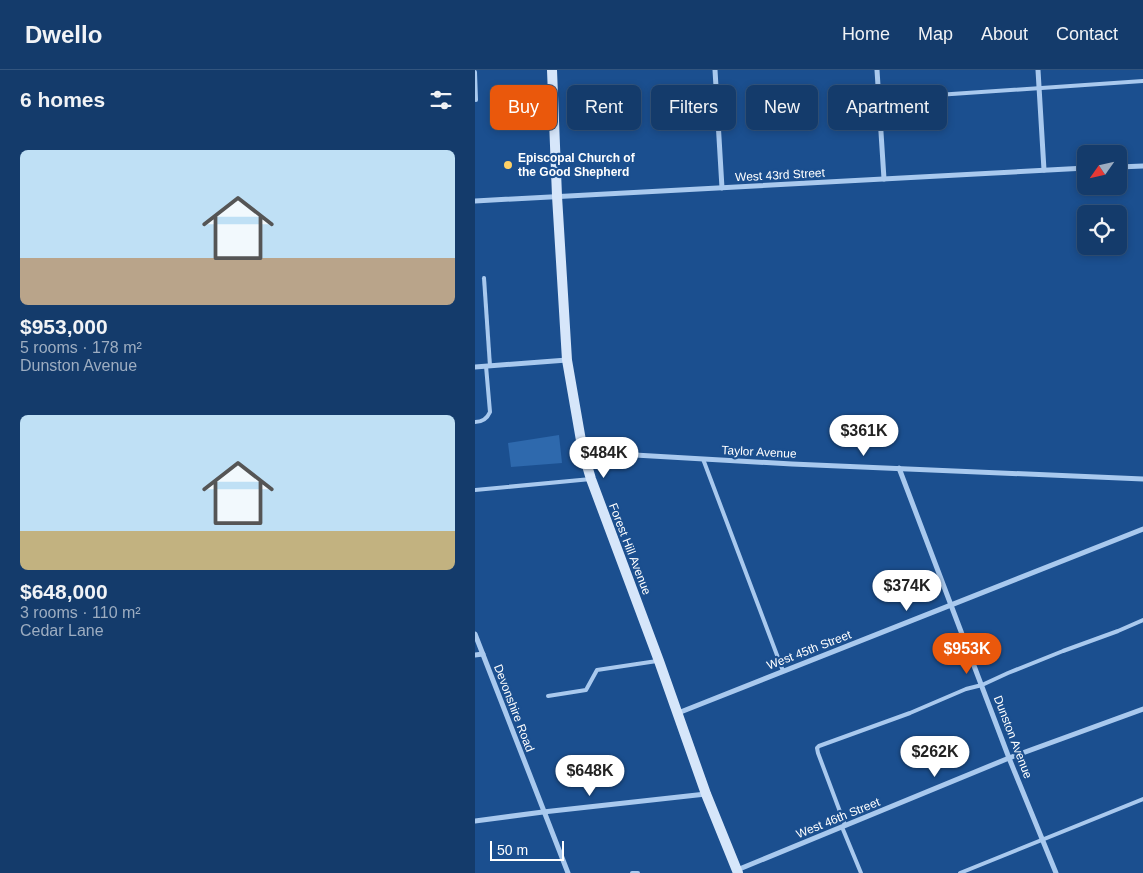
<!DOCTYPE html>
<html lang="en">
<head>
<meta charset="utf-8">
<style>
  :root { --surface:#143b6b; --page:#214673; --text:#f1f3f6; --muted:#9dadc1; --line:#33557e; --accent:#ea580c }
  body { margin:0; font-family:Arial,sans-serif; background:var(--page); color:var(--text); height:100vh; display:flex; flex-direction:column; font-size:19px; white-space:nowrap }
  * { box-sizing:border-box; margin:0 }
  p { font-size:16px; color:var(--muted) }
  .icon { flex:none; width:28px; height:28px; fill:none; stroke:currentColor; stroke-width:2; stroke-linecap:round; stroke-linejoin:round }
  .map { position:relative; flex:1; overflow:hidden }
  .sheet { display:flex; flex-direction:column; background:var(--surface); width:475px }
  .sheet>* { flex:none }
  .banner { position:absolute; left:15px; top:15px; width:475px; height:45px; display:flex; gap:10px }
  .needle { width:32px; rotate:236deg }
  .controls { position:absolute; left:602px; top:75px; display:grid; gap:10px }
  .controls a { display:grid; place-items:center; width:50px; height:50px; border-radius:8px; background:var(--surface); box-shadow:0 2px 8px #0003,0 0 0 1px var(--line); font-size:25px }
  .scale { position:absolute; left:15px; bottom:12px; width:74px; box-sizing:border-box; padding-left:5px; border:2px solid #fff; border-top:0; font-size:14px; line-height:18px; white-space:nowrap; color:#fff; -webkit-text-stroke:4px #1b4f8f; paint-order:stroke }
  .price { position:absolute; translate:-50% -42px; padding:0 11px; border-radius:18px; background:#fff; color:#222; font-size:16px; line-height:32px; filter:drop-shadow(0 1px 2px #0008) }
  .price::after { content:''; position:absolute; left:50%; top:30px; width:15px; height:11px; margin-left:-8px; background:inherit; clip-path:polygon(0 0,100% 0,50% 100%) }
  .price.active { background:var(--accent); color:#fff }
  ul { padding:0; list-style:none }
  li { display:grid; align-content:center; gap:10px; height:265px; padding:0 20px }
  li span { display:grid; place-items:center; height:155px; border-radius:8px; color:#555 }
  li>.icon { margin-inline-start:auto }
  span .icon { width:90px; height:90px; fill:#fffc; stroke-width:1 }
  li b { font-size:21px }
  h2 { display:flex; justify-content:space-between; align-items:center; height:60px; padding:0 20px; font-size:21px }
  .chip { padding:0 18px; border-radius:8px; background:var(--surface); box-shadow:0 2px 8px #0003,0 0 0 1px var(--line); font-size:18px; line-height:45px }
  .chip.active { background:var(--accent); color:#fff }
  header { display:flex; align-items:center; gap:30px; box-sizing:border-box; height:70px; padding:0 25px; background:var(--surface); border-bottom:1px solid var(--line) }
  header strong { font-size:24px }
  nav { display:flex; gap:28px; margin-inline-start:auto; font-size:18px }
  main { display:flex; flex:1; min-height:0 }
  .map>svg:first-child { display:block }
  .green { fill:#2e69ad }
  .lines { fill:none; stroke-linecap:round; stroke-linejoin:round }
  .lane { stroke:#a9c9ee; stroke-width:4 }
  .street { stroke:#a9c9ee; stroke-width:5 }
  .secondary { stroke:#d6e6fa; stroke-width:10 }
  .poi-dot { fill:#ffd166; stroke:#1b4f8f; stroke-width:2 }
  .labels { text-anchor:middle; stroke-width:4.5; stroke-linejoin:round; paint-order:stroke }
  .poi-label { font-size:12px; font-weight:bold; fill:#fff; stroke:#1b4f8f; text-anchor:start }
  .street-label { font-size:12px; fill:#fff; stroke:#1b4f8f }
</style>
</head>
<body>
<header>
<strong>Dwello</strong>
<nav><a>Home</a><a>Map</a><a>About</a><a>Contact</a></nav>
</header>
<main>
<section class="sheet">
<h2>6 homes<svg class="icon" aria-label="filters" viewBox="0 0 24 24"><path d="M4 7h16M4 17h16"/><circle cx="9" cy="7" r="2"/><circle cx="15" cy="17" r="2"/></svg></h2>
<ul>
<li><span style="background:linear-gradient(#bfe0f5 70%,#b9a48a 0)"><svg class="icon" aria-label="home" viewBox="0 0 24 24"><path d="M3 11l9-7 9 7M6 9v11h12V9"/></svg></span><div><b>$953,000</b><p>5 rooms · 178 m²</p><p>Dunston Avenue</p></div></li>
<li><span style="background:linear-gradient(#bfe0f5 75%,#c2b280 0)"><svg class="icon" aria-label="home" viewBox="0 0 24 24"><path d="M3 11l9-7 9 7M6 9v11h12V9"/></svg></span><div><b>$648,000</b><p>3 rooms · 110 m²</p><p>Cedar Lane</p></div></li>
</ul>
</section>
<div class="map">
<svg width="668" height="803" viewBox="0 0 668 803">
  <rect width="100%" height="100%" fill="#1b4f8f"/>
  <polygon class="green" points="84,365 87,393 36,397 33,373"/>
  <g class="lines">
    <g class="lane">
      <polyline points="0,2 1,30"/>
      <polyline points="462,25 668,11"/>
      <polyline points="9,208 15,296"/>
      <path d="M0,352C7,352 12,349 15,342L11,296"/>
      <polyline points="228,389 308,601"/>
      <polyline points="0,420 116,409"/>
      <polyline points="73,626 111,620 122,600 182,591"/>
      <polyline points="370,755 343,683 342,678 344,676 435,643 491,619 507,615 533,603 588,581 643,561 668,550"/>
      <polyline points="367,757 386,803"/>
      <polyline points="157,803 163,803"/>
      <polyline points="485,803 668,729"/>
    </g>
    <g class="street">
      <polyline points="240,0 247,118"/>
      <polyline points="402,0 409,109"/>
      <polyline points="563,0 569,100"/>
      <polyline points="644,97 668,96"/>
      <polyline points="0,131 611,98"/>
      <polyline points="0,297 92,290"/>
      <polyline points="108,382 317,394 668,409"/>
      <polyline points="424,398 534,688 581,803"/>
      <polyline points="0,564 93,803"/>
      <polyline points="0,585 8,584"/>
      <polyline points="203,643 668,459"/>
      <polyline points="0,751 68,742 231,724"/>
      <polyline points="262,800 534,688 668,639"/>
    </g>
    <polyline class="secondary" points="77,0 82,126 92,290 108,382 116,409 184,591 231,724 263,803"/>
  </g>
  <circle class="poi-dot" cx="33" cy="95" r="5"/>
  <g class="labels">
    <g class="poi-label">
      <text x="43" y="92">Episcopal Church of<tspan x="43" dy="14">the Good Shepherd</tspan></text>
    </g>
    <g class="street-label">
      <text transform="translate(305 105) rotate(-3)" y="4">West 43rd Street</text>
      <text transform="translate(284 382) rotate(3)" y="4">Taylor Avenue</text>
      <text transform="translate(155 479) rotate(69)" y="4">Forest Hill Avenue</text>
      <text transform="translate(334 580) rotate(-21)" y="4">West 45th Street</text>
      <text transform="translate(39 638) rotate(69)" y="4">Devonshire Road</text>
      <text transform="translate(538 667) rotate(69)" y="4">Dunston Avenue</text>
      <text transform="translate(363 748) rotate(-22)" y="4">West 46th Street</text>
    </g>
  </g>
</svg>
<div class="controls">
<a><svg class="needle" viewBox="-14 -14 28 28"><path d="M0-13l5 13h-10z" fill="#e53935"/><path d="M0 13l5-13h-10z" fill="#9dadc1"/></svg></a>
<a><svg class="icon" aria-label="locate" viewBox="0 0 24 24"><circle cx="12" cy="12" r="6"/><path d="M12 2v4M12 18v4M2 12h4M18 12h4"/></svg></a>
</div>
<div class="scale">50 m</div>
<b class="price" style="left:389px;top:387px">$361K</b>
<b class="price" style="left:129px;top:409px">$484K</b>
<b class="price" style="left:432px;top:542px">$374K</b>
<b class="price active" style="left:492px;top:605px">$953K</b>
<b class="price" style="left:460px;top:708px">$262K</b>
<b class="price" style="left:115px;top:727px">$648K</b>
<div class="banner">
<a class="chip active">Buy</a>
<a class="chip">Rent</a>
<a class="chip">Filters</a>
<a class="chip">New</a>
<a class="chip">Apartment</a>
</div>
</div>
</main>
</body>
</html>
